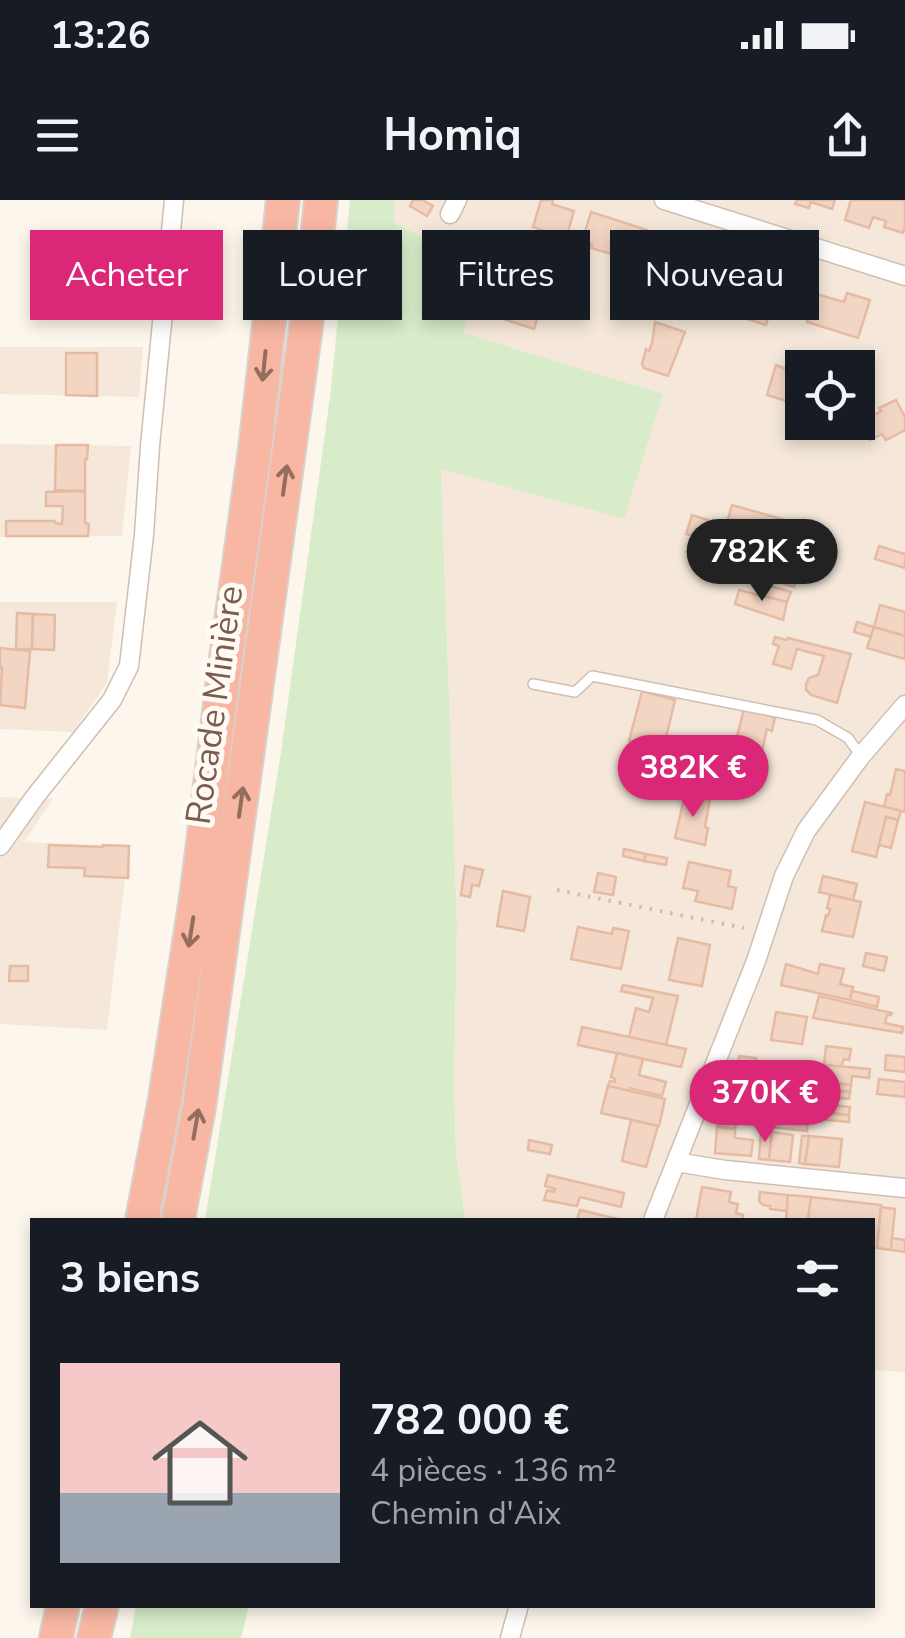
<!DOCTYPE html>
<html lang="fr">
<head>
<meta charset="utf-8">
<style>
  :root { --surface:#171b24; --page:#20242c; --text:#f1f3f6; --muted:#9ea1a6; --accent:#db2777 }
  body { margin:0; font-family:"Nunito Sans",sans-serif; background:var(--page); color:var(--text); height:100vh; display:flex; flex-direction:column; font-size:38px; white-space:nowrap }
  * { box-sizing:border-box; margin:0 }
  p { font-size:32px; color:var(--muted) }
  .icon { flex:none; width:55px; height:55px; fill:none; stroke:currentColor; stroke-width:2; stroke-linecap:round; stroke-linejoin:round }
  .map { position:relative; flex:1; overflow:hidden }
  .panel { position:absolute; left:30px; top:1018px; width:845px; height:390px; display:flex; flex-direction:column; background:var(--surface); border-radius:0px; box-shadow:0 5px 15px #0003 }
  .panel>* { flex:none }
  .hud { position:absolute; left:30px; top:30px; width:845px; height:90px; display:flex; gap:20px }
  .tools { position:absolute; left:785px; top:150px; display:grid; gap:20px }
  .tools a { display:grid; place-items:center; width:90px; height:90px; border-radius:0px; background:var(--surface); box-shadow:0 5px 15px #0003; font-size:50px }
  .price { position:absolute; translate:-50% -85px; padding:0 22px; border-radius:35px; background:var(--accent); color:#fff; font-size:32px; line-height:65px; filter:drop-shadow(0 2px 5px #0008) }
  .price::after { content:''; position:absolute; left:50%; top:60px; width:30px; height:22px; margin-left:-15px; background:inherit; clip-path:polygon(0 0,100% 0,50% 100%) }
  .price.active { background:#222; color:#fff }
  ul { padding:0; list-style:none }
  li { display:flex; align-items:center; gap:30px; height:250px; padding:0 30px }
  li span { display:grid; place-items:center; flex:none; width:280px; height:200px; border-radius:0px; color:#555 }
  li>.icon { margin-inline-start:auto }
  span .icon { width:120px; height:120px; fill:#fffc; stroke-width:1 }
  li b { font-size:42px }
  h2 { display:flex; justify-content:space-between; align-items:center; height:120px; padding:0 30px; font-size:42px }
  .chip { padding:0 35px; border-radius:0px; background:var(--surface); box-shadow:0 5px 15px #0003; font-size:35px; line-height:90px }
  .chip.active { background:var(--accent); color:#fff }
  .status { display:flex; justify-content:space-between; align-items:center; height:70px; padding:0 50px; background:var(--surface); direction:ltr }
  .status svg { height:28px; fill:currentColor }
  header { display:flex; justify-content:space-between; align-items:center; height:130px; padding:0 30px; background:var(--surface); font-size:45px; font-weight:700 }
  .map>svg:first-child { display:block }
  .residential { fill:#f5e8da; fill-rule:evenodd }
  .green { fill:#d8ecc9 }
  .building { fill:#f3d5c3; stroke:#e6bba3; stroke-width:2.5 }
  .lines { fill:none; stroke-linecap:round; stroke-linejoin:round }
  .lane-casing { stroke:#d1beb0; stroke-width:12 }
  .street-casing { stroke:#d1beb0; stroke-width:21 }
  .highway-casing { stroke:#dad1cd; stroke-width:36 }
  .path { stroke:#d9b8a5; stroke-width:4; stroke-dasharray:2.5 8; stroke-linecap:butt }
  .lane { stroke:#fff; stroke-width:9 }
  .street { stroke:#fff; stroke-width:18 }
  .highway { stroke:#f7b7a3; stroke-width:32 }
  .oneway { stroke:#936e5e }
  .labels { text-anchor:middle; stroke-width:10; stroke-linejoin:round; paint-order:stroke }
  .street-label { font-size:35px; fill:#7a5c4d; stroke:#fffaf3 }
</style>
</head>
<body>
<div class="status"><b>13:26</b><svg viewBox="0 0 49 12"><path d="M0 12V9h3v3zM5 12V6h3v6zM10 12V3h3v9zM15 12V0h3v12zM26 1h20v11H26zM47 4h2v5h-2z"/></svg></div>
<header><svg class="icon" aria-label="menu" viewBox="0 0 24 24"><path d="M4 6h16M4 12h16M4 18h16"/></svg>Homiq<svg class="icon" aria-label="share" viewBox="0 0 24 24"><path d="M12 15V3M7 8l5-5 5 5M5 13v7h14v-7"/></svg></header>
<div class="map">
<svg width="905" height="1438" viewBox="0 0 905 1438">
  <rect width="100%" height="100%" fill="#fdf6ec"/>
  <g class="residential">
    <path d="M395,0H905V1172L873,1170L872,1020H465L456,951L454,883L457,725L441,268L624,319L463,133L394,23ZM802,168H858V222H802Z"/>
    <polygon points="0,147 143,147 139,197 0,194"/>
    <polygon points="0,244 131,246 122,336 0,337"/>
    <polygon points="0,402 117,402 107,483 73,532 0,529"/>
    <polygon points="0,597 53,599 24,642 129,646 107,830 0,824"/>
  </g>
  <g class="green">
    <polygon points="350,0 395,0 394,23 482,66 463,133 663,194 624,319 441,269 457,725 454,883 456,951 465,1020 205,1020 281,552 330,197"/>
    <polygon points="136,1405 249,1405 241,1438 130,1438"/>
  </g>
  <g class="building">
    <polygon points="413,0 422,0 433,6 427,16 410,6"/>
    <polygon points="541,0 553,0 552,4 574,11 566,38 533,27"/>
    <polygon points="797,0 835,0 832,9 811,2 809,8 795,4"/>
    <polygon points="851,0 905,0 905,25 903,33 884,27 886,21 873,17 869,28 845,20"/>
    <polygon points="591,12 647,30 638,58 612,50 611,54 591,48 592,44 582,41"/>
    <polygon points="673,39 712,51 703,78 665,66"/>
    <polygon points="726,77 738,81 737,84 775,95 766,125 716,109"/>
    <polygon points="514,83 545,93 534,129 506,120 515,96 511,95"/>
    <polygon points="847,93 870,100 858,138 807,122 816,94 844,102"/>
    <polygon points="655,122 685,132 668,176 644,168 642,164 646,149 649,151 652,143"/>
    <polygon points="66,153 97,153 97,196 66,195"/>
    <polygon points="776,165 802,175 802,206 767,195"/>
    <polygon points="896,200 905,217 905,230 886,240 882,234 870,240 858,216 870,209 874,215 881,211 879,208"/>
    <polygon points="56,245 88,245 87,259 85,259 85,291 55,290"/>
    <polygon points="85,291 85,323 89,324 88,336 6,336 6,321 55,321 55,323 62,324 63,306 46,306 46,292"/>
    <polygon points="732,305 799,324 794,340 814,346 806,375 719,350"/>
    <polygon points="692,315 708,320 703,338 686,334"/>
    <polygon points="879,346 905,354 905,368 875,359"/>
    <polygon points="773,365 798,372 794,387 769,379"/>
    <polygon points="767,385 791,392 787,402 764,396"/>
    <polygon points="739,390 787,402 783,420 735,404"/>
    <polygon points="880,405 905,412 905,436 874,427"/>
    <polygon points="17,413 33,414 32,449 16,449"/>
    <polygon points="33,414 55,415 54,450 32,449"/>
    <polygon points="857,422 874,427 871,437 854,432"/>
    <polygon points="874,427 905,436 905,459 867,448"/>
    <polygon points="775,437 787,440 788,438 851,454 837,503 811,495 806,490 806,484 809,478 818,475 824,456 797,449 791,469 773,464 779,446 773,444"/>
    <polygon points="0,448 30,451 25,508 0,505 2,468 0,468"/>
    <polygon points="642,491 675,500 663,550 629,541"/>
    <polygon points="744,509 775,517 772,531 767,529 762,551 735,544"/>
    <polygon points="896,569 905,571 905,612 884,607 887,594 890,595"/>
    <polygon points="685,594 710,599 705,627 708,628 705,645 675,638"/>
    <polygon points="865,602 901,611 898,620 886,617 876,657 852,651"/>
    <polygon points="886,617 898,620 891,648 879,645"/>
    <polygon points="49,645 103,647 103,645 129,646 128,678 84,676 85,668 48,667"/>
    <polygon points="624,649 646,654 644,661 623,656"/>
    <polygon points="646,654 667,658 666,665 644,661"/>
    <polygon points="689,662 731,671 728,686 736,688 732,709 695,701 698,691 683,688"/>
    <polygon points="465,666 483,670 479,686 472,685 470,697 461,695"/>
    <polygon points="598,673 616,677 613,695 594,692"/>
    <polygon points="823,676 857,684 853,700 819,692"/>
    <polygon points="503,691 530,697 524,731 497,726"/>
    <polygon points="830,695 861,702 853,737 822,731 826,715 828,716 830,709 827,708"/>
    <polygon points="578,727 612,734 613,728 629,731 621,769 571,759"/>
    <polygon points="678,738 710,745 702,786 669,780"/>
    <polygon points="866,753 887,757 884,771 863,766"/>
    <polygon points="786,764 818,774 820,764 844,769 840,784 853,787 850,800 781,785"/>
    <polygon points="10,766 28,766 28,781 9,781"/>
    <polygon points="623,785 678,796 666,845 629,837 636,808 649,812 653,798 621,791"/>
    <polygon points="852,791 879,797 877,807 850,800"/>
    <polygon points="819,796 892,813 891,815 887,815 885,823 903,827 902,833 813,818"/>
    <polygon points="776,812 807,817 802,844 771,840"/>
    <polygon points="582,827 686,849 681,867 578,845"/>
    <polygon points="826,846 851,849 849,860 844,859 841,867 824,865"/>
    <polygon points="617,853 643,859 639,875 666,882 662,896 630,888 630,891 608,886 610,881 615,882 615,879 611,877"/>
    <polygon points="886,855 905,857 905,872 885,870"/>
    <polygon points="739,856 756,858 754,870 738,868"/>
    <polygon points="813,864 870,869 869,878 852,876 851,885 811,880"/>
    <polygon points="879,879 905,882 905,897 877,894"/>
    <polygon points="811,880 851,885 850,892 810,887"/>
    <polygon points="773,883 850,892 849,899 813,895 812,903 772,899"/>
    <polygon points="608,886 665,899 659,926 601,913"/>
    <polygon points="772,899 812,903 811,911 771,907"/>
    <polygon points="722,903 849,915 849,922 808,918 807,931 736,923 735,929 718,927"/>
    <polygon points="823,904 850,907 849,915 822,912"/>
    <polygon points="631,920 658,926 646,967 622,961"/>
    <polygon points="717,927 735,929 735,938 753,940 751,956 715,953"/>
    <polygon points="761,931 772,932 769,960 759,959"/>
    <polygon points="772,932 793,935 790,962 769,960"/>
    <polygon points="802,936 809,936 805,964 799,963"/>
    <polygon points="809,936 842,939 839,967 805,964"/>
    <polygon points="529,940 552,945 550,954 528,950"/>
    <polygon points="548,975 624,993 621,1007 580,997 577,1006 544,1000 547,990 554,992 555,989 545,986"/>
    <polygon points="702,987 731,992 729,1002 738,1004 736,1013 743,1015 742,1020 696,1020"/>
    <polygon points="760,992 788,995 787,1011 770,1009 770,1006 763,1005 759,1001"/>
    <polygon points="788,995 811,997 808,1020 786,1020"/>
    <polygon points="811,997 881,1005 877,1048 872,1048 872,1020 808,1020"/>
    <polygon points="881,1007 895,1009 891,1050 877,1048"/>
    <polygon points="580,1010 622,1020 577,1020"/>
    <polygon points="892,1038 905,1040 905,1052 891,1050"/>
  </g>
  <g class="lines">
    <defs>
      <polyline id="lane" points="533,484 575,492 592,476 817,520 848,538 861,556"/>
      <g id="street">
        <polyline points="664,0 905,76"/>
        <polyline points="450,14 457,0"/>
        <polyline points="0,646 34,598 112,500 129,466 144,335 150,246 174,0"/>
        <polyline points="676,962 725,970 905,988"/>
        <polyline points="653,1020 756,761 784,676 806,631 861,556 905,505"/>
        <polyline points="510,1438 519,1405"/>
      </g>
      <g id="highway">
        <polyline points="142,1020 165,899 197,691 223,480 255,249 283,0"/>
        <polyline points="178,1020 199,907 313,75 321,0"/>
        <polyline points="56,1438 63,1405"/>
        <polyline points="94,1438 102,1405"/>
      </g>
    </defs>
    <use href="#lane" class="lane-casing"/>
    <use href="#street" class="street-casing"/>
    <use href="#highway" class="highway-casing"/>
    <polyline class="path" points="557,690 744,728"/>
    <use href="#lane" class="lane"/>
    <use href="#street" class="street"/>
    <use href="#highway" class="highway"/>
  </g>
  <defs><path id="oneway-shaft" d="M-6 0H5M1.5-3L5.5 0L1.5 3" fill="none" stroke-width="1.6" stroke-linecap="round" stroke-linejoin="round" transform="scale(2.5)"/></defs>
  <g class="oneway">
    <use href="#oneway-shaft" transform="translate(264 166) rotate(96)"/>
    <use href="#oneway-shaft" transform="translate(285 280) rotate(-82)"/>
    <use href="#oneway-shaft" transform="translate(241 602) rotate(-82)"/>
    <use href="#oneway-shaft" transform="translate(191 732) rotate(99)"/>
    <use href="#oneway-shaft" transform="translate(196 924) rotate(-80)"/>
  </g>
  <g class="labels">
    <g class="street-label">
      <text transform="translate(214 505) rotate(-82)" y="12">Rocade Minière</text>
    </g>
  </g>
</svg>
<div class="tools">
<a><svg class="icon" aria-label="locate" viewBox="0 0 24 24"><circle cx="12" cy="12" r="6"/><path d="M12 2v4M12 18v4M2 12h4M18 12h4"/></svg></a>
</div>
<b class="price active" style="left:762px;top:404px">782K €</b>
<b class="price" style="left:693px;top:620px">382K €</b>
<b class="price" style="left:765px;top:945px">370K €</b>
<div class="hud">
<a class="chip active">Acheter</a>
<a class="chip">Louer</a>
<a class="chip">Filtres</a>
<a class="chip">Nouveau</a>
</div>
<section class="panel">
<h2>3 biens<svg class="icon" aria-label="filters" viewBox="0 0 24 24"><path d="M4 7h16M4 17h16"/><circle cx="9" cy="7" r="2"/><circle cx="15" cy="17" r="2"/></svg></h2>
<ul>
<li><span style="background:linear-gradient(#f6c9c9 65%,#9aa5b1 0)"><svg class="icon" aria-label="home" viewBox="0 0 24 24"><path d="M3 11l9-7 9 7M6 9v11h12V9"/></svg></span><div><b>782 000 €</b><p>4 pièces · 136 m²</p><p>Chemin d'Aix</p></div></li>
</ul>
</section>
</div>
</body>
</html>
